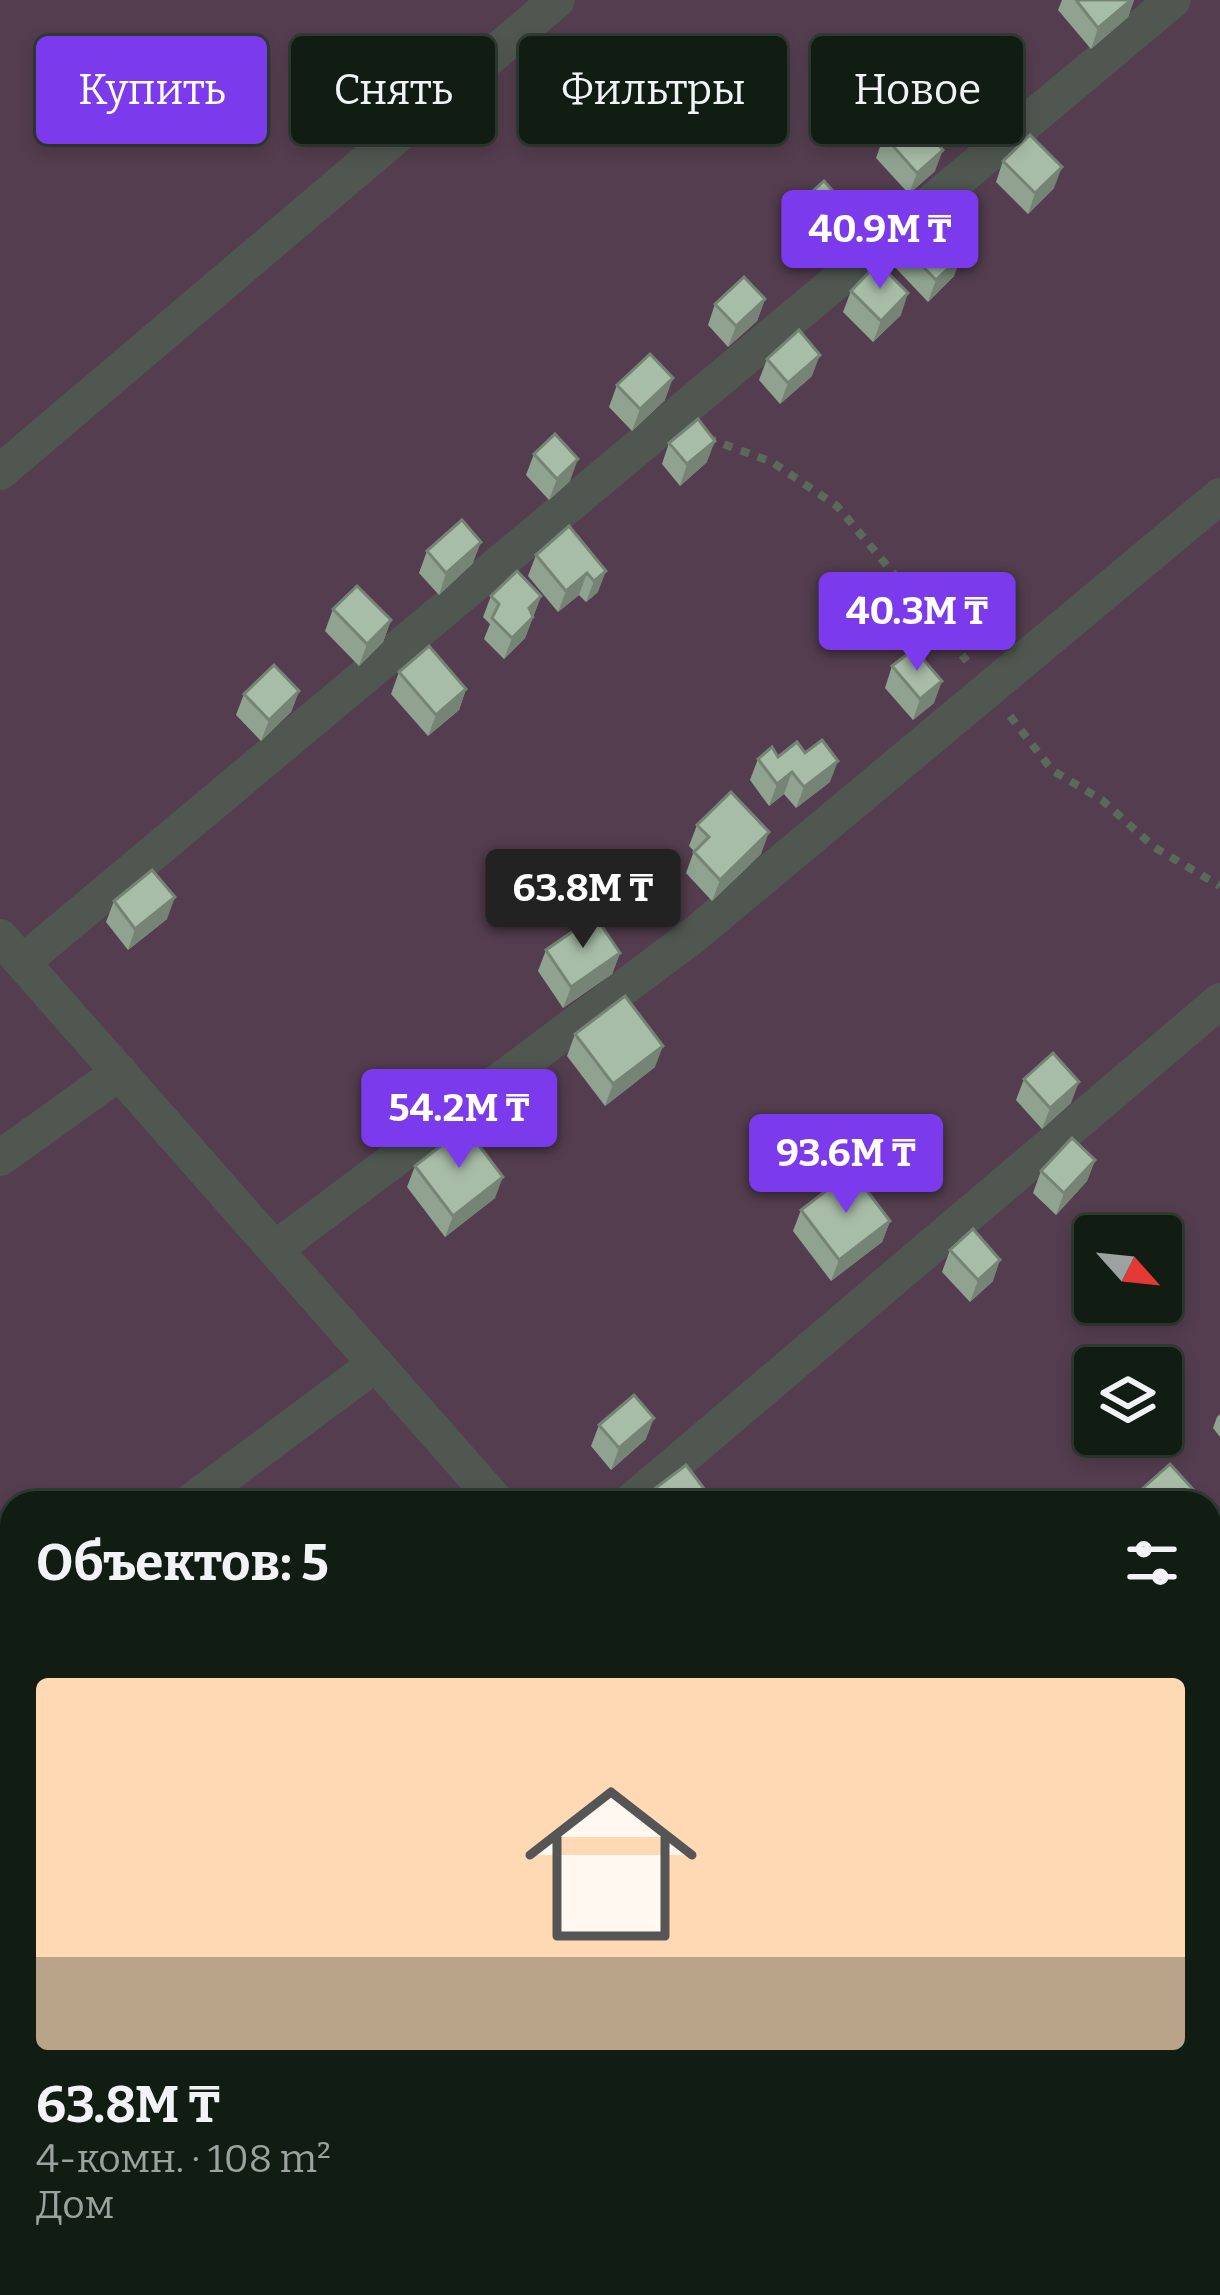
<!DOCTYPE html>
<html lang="ru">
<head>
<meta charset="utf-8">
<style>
  :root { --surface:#111d12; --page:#1a261b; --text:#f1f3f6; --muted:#9ca29f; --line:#303b32; --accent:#7c3aed }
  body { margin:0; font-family:Bitter,serif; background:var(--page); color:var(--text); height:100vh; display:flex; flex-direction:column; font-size:45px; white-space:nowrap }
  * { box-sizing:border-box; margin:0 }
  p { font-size:39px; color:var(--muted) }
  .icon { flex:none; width:66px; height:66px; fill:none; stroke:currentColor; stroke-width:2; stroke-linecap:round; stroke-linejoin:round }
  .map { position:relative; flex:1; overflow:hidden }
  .details { position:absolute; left:0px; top:1491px; width:1221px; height:804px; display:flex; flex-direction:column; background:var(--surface); border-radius:36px 36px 0 0; box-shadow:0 6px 18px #0003,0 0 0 3px var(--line) }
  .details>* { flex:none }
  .hud { position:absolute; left:36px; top:36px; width:1149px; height:108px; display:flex; gap:24px }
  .needle { width:78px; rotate:117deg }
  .tools { position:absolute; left:1074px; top:1215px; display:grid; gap:24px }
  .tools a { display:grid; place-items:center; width:108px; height:108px; border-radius:12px; background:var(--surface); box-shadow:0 6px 18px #0003,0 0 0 3px var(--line); font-size:60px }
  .price { position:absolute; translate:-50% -102px; padding:0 27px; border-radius:12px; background:var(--accent); color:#fff; font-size:39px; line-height:78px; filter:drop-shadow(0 3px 6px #0008) }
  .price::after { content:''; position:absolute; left:50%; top:72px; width:36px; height:27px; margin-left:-18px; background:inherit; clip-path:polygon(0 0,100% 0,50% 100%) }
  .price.active { background:#222; color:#fff }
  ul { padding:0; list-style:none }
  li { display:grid; align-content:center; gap:24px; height:636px; padding:0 36px }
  li span { display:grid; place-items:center; height:372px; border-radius:12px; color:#555 }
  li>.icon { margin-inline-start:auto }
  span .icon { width:216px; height:216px; fill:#fffc; stroke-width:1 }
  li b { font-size:51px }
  h2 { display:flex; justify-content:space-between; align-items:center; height:144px; padding:0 36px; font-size:51px }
  .pill { padding:0 42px; border-radius:12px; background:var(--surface); box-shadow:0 6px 18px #0003,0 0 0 3px var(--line); font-size:42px; line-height:108px }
  .pill.active { background:var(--accent); color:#fff }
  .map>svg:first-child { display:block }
  .green { fill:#533d4e; fill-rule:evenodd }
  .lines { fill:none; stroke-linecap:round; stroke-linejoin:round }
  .path { stroke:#5b695c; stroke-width:8; stroke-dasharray:9 9; stroke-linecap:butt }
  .street { stroke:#4f5750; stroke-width:36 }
  .wall { fill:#90a390 }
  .shaded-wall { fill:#768476 }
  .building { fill:#a8bda8; stroke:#768476; stroke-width:3 }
</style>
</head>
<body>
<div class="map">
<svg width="1220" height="2295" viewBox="0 0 1220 2295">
  <rect width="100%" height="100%" fill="#172718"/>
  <path class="green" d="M0,0H1220V2295H0ZM1095,1236H1161V1302H1095ZM1095,1368H1161V1434H1095ZM12,1503H1209V2283H12Z"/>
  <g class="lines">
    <g class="path">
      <polyline points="707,438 772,462 837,506 967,661"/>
      <polyline points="1010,716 1052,770 1102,800 1154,847 1220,886"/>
    </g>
    <g class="street">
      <polyline points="0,472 557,0"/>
      <polyline points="0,937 498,1503"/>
      <polyline points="24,961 1173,0"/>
      <polyline points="0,1158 120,1072"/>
      <polyline points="275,1249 694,935 1220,496"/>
      <polyline points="189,1503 373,1366"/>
      <polyline points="629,1503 1220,1001"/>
      <polyline points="1209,1541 1220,1532"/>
      <polyline points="0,1643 12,1634"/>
      <polyline points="1209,2081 1220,2071"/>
      <polyline points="0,2121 12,2112"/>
      <polyline points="1209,2223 1220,2217"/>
      <polyline points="447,2295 464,2283"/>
      <polyline points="1119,2295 1136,2283"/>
    </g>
  </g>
  <g class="wall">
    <polygon points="1062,0 1134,0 1128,17 1091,49 1058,10"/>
    <polygon points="884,136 935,171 909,194 876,158"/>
    <polygon points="1003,161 1054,188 1028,214 996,182"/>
    <polygon points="798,204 849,239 824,262 790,225"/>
    <polygon points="899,242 951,243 954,276 928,302 891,263"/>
    <polygon points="851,291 901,315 873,342 843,312"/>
    <polygon points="765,299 757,321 728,347 708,325 715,304"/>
    <polygon points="767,359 812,376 780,404 759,380"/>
    <polygon points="617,385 665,400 632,431 609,407"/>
    <polygon points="669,443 707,462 680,486 662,464"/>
    <polygon points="534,454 570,481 549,500 526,475"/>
    <polygon points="569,526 598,592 586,602 579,595 558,612 528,576 536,555"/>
    <polygon points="427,551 473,563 439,595 419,573"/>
    <polygon points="491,596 541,596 525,638 504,659 484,639 490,624 483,617"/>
    <polygon points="333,609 391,620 383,642 359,666 325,631"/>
    <polygon points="892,666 934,703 913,720 885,688"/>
    <polygon points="399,672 466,689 459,710 428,736 391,694"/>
    <polygon points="299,691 291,712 261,741 236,715 244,694"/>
    <polygon points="778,757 830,782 796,808 784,794 769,806 750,780 758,759"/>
    <polygon points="697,825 761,854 712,901 686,873 694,851 689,846"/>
    <polygon points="114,901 167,919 128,950 106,922"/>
    <polygon points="546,950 620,953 612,974 563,1008 538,971"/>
    <polygon points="575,1034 655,1067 605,1106 567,1056"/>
    <polygon points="1024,1079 1071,1103 1042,1129 1016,1100"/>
    <polygon points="1095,1160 1087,1181 1056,1215 1033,1193 1041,1171"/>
    <polygon points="415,1166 495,1198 445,1237 407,1187"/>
    <polygon points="801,1210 890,1221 882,1242 831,1281 793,1231"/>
    <polygon points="950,1250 993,1281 970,1302 942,1272"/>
    <polygon points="1220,1414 1220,1437 1213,1428 1217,1417"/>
    <polygon points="599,1425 646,1439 611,1470 591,1446"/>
    <polygon points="1142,1489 1197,1503 1141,1503 1138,1500"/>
    <polygon points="360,2283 415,2283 398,2295 368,2295"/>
    <polygon points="1033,2283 1087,2283 1069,2295 1041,2295"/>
  </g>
  <g class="shaded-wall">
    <polygon points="1131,0 1134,0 1128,17 1091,49 1098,28"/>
    <polygon points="943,150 935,171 909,194 917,173"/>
    <polygon points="1062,167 1054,188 1028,214 1035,193"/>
    <polygon points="857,218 849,239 824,262 832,240"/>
    <polygon points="962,255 954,276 928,302 936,280"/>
    <polygon points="908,293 901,315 873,342 881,321"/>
    <polygon points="765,299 757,321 728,347 736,326"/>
    <polygon points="820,355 812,376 780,404 788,383"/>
    <polygon points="673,378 665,400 632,431 640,409"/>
    <polygon points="715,441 707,462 680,486 687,464"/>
    <polygon points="578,459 570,481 549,500 557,479"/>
    <polygon points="481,542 473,563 439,595 446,573"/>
    <polygon points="606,571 598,592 586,602 594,581"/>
    <polygon points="587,573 579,595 558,612 566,591"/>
    <polygon points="541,596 525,638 504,659 512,638 529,608"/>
    <polygon points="391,620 383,642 359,666 367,644"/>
    <polygon points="942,681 934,703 913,720 920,699"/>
    <polygon points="466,689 459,710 428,736 436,715"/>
    <polygon points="299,691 291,712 261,741 269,720"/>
    <polygon points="838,761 830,782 796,808 804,787"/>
    <polygon points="792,772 784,794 769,806 777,784"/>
    <polygon points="769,832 761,854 712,901 720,880"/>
    <polygon points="175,897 167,919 128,950 135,929"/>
    <polygon points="620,953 612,974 563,1008 571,987"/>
    <polygon points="663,1046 655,1067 605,1106 613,1084"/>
    <polygon points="1079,1082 1071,1103 1042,1129 1050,1108"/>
    <polygon points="1095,1160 1087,1181 1056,1215 1064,1193"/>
    <polygon points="503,1177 495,1198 445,1237 453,1216"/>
    <polygon points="890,1221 882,1242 831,1281 839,1260"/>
    <polygon points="1000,1260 993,1281 970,1302 978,1280"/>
    <polygon points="654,1418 646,1439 611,1470 619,1448"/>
    <polygon points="392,2283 415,2283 398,2295 383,2295 386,2288"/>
    <polygon points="1062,2283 1087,2283 1069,2295 1054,2295 1057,2286"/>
  </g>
  <g class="building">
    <polygon points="1076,0 1131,0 1098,28"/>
    <polygon points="910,113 943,150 917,173 884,136"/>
    <polygon points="1030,135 1062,167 1035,193 1003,161"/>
    <polygon points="824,181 857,218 832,240 798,204"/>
    <polygon points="934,208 955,231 947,239 962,255 936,280 899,242"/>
    <polygon points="878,263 908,293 881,321 851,291"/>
    <polygon points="744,277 765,299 736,326 715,304"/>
    <polygon points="799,330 820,355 788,383 767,359"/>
    <polygon points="650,354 673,378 640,409 617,385"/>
    <polygon points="698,419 715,441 687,464 669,443"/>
    <polygon points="555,434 578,459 557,479 534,454"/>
    <polygon points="462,520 481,542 446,573 427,551"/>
    <polygon points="569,526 606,571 594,581 587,573 566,591 536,555"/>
    <polygon points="517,571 541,596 529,608 533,617 512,638 492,618 499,604 491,596"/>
    <polygon points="357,586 391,620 367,644 333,609"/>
    <polygon points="429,646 466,689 436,715 399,672"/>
    <polygon points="914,649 942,681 920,699 892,666"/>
    <polygon points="274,665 299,691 269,720 244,694"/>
    <polygon points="822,740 838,761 804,787 792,772 777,784 758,759 772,747 778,757 797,742 805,753"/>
    <polygon points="731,792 769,832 720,880 694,852 709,837 697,825"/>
    <polygon points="152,870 175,897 135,929 114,901"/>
    <polygon points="595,916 620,953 571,987 546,950"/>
    <polygon points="625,996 663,1046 613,1084 575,1034"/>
    <polygon points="1053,1053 1079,1082 1050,1108 1024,1079"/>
    <polygon points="465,1127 503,1177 453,1216 415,1166"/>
    <polygon points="1072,1138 1095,1160 1064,1193 1041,1171"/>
    <polygon points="852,1171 890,1221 839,1260 801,1210"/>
    <polygon points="973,1229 1000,1260 978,1280 950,1250"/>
    <polygon points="634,1395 654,1418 619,1448 599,1425"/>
    <polygon points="1170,1464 1200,1497 1193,1503 1155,1503 1142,1489"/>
    <polygon points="686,1465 715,1503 637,1502"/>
  </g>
</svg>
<div class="tools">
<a><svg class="needle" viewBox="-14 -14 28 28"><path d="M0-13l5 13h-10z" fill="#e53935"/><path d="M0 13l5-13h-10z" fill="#9ca29f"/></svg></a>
<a><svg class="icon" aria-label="layers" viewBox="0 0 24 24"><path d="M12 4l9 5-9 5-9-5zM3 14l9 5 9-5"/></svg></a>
</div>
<b class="price" style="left:880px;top:292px">40.9M ₸</b>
<b class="price" style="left:917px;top:674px">40.3M ₸</b>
<b class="price active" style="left:583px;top:951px">63.8M ₸</b>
<b class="price" style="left:459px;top:1171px">54.2M ₸</b>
<b class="price" style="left:846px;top:1216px">93.6M ₸</b>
<div class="hud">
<a class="pill active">Купить</a>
<a class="pill">Снять</a>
<a class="pill">Фильтры</a>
<a class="pill">Новое</a>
</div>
<section class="details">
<h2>Объектов: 5<svg class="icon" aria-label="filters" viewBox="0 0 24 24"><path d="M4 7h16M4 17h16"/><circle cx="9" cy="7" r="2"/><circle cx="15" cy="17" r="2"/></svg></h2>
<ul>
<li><span style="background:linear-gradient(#ffd9b3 75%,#b9a48a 0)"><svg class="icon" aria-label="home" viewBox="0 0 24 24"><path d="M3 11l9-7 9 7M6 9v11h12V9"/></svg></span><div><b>63.8M ₸</b><p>4-комн. · 108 m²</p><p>Дом</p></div></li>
</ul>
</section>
</div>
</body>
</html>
